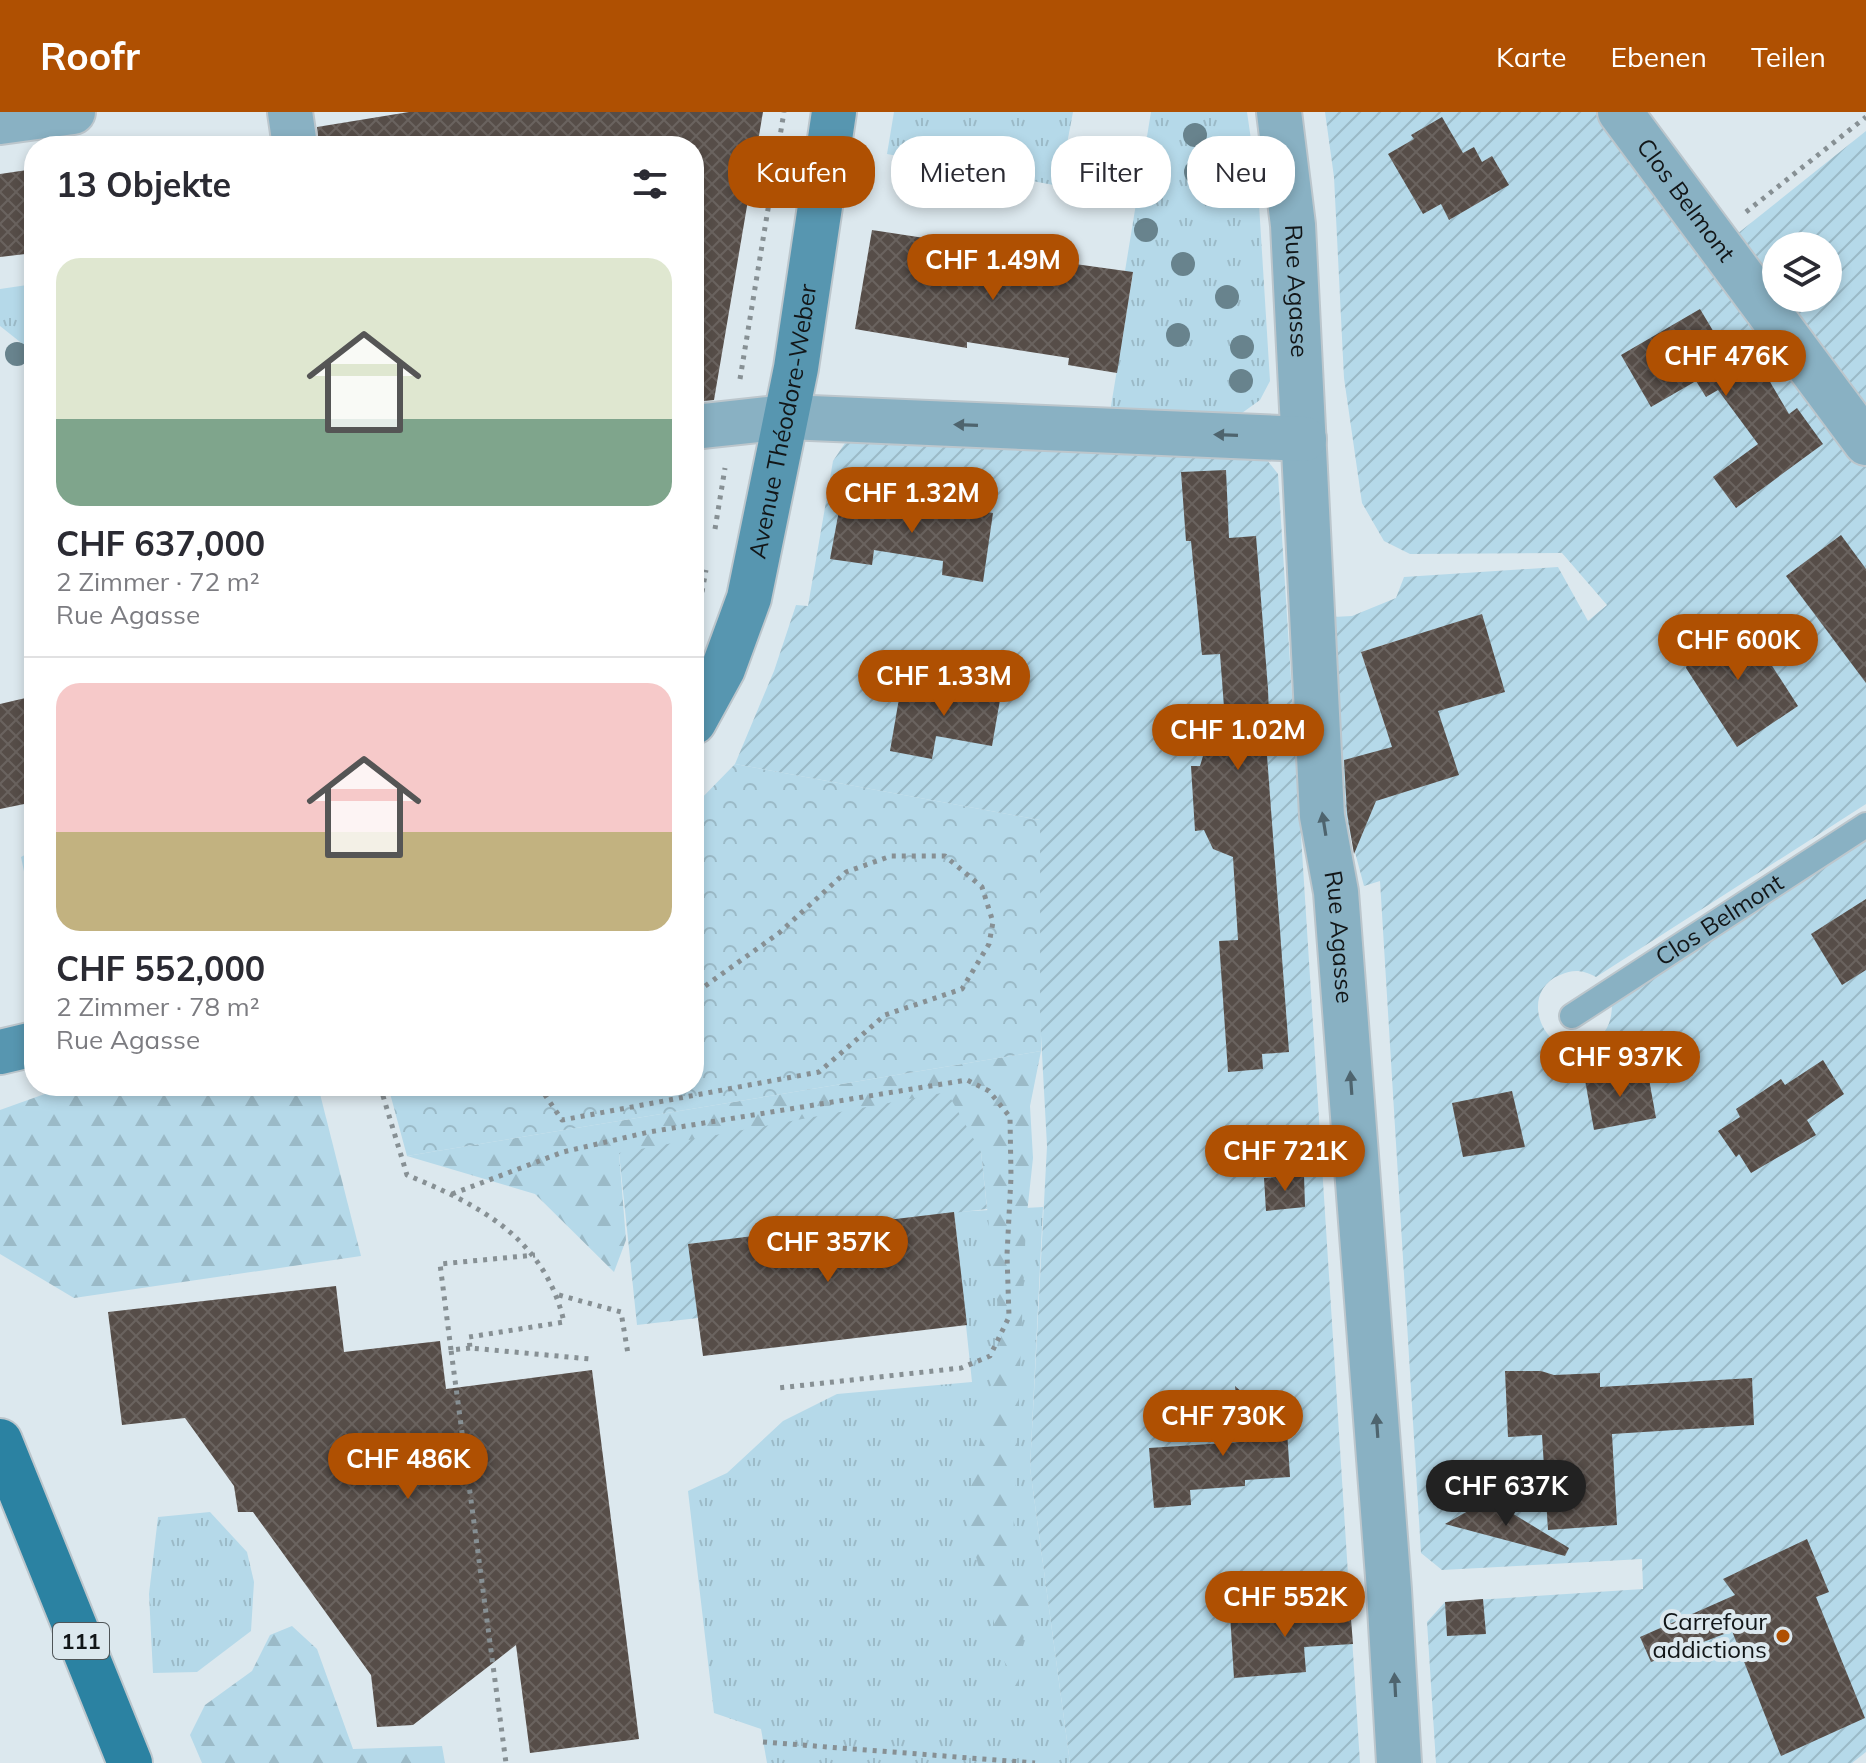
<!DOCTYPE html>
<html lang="de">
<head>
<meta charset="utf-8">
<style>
  :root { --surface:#fff; --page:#f2f2f3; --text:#2b2b33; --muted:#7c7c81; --line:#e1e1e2; --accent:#af5002 }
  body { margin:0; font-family:Mulish,sans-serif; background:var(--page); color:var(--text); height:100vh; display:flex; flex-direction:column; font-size:30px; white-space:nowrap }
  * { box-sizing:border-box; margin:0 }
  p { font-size:26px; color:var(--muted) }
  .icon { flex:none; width:44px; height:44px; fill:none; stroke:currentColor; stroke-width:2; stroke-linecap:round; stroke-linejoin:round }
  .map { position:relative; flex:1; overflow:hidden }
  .drawer { position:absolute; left:24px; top:24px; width:680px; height:960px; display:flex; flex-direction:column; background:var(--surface); border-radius:32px; box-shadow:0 4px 12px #0003 }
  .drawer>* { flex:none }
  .top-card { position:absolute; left:728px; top:24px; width:760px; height:72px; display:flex; gap:16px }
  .controls { position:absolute; left:1762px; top:120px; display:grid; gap:16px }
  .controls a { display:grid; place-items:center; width:80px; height:80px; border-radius:50%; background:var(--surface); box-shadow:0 4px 12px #0003; font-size:40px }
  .price { position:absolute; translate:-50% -68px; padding:0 18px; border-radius:28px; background:var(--accent); color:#fff; font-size:26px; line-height:52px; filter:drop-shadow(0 2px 4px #0008) }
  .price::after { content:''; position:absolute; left:50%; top:48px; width:24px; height:18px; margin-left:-12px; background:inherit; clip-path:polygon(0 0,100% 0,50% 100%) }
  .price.current { background:#222; color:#fff }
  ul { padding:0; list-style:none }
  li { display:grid; align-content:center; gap:16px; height:424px; padding:0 32px }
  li+li { border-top:2px solid var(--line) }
  li span { display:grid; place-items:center; height:248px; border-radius:24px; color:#555 }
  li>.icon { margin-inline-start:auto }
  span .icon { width:144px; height:144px; fill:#fffc; stroke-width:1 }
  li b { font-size:34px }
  h2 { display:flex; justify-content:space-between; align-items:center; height:96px; padding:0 32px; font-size:34px }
  .pill { padding:0 28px; border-radius:32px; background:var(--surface); box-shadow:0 4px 12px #0003; font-size:28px; line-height:72px }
  .pill.current { background:var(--accent); color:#fff }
  header { display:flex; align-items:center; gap:48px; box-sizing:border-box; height:112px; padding:0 40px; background:var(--accent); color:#fff }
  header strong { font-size:38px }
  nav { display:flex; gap:44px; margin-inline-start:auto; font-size:28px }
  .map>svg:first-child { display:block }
  .grass { fill:url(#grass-tufts) }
  .forest { fill:url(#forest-firs) }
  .park { fill:url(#park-crowns) }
  .garden { fill:url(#garden-furrows); fill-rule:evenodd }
  .building { fill:url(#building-cross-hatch) }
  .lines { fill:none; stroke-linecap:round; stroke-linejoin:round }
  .lane-casing { stroke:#bcc6cc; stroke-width:28 }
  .street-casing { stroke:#bcc6cc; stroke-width:48 }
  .secondary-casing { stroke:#bcc6cc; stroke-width:48 }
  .primary-casing { stroke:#bcc6cc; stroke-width:48 }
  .path { stroke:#879094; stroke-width:5; stroke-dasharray:4 6; stroke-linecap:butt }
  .lane { stroke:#89b1c3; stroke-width:24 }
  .street { stroke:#89b1c3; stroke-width:44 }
  .secondary { stroke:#5796b0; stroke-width:44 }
  .primary { stroke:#2b82a2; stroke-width:44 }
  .tree { fill:#68838d }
  .oneway { fill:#4e646e }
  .poi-dot { fill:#af5002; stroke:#dce8ee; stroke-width:3 }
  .labels { text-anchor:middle; stroke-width:8; stroke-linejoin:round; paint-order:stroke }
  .shield { fill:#dce8ee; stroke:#4f5558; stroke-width:2 }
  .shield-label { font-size:22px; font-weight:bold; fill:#121618 }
  .street-label { font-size:24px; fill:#121618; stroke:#dce8ee }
  .poi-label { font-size:24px; fill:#121618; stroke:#dce8ee; text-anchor:end }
</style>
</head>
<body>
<header>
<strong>Roofr</strong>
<nav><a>Karte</a><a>Ebenen</a><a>Teilen</a></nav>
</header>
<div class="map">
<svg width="1866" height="1651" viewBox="0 0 1866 1651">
  <defs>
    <pattern id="grass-tufts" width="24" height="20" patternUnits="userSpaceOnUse" patternTransform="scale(2)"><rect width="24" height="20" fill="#b5d9e9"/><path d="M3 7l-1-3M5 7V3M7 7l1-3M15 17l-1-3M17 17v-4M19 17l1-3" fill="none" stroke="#9bbac7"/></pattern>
    <pattern id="forest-firs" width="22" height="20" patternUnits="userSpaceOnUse" patternTransform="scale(2)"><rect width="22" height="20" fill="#b5d9e9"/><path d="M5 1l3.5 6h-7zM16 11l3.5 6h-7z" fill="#9bbac7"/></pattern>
    <pattern id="park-crowns" width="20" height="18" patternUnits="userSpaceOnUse" patternTransform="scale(2)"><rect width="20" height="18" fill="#b5d9e9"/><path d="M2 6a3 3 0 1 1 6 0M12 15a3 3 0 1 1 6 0" fill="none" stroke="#9bbac7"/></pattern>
    <pattern id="garden-furrows" width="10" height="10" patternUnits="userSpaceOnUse" patternTransform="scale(2)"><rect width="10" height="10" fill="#b5d9e9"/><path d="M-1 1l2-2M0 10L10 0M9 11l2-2" fill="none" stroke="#9bbac7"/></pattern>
    <pattern id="building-cross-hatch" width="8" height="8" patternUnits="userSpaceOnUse" patternTransform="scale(2)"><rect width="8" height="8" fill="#564d48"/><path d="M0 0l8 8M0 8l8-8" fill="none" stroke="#6a635f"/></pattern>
  </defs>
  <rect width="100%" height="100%" fill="#dce8ee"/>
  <g class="grass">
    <polygon points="894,0 1073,0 1059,74 887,42"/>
    <polygon points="1151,0 1247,0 1258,76 1270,269 1260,288 1235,306 1110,300 1133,161 1125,159"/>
    <polygon points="34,172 34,241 0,214 0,177"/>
    <polygon points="34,738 34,808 21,745"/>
    <polygon points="1043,1095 1030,1356 1070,1651 767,1651 761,1617 714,1601 688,1379 727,1361 783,1309 837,1282 972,1270 954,1100"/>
    <polygon points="210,1400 247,1440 254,1470 251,1519 197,1560 153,1561 149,1482 158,1405"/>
  </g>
  <g class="forest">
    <polygon points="1041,939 1030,994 1033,1046 1026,1111 1012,1452 1038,1515 1024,1523 1016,1592 965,1404 1001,1225 981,1040 619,1041 626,1128 614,1160 535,1082 407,1044"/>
    <polygon points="78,974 318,974 361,1144 74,1186 0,1142 0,998 53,979"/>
    <polygon points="292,1514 317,1537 353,1637 442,1634 445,1651 202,1651 190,1623 205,1593 252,1559 270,1523"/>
  </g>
  <polygon class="park" points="735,652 1040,708 1041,939 407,1044 388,974 694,974 694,694"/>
  <g class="garden">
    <path d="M1325,0H1606L1866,349V692L1596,865C1582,858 1574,857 1560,863C1515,881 1546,953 1590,931C1608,922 1612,909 1612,890L1866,728V1640L1852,1651H1436L1427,1510L1445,1490L1643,1477L1642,1447L1442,1458L1421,1441L1380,769L1364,774L1344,699L1333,505L1352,504L1396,486L1404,465L1558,455L1588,509L1607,493L1562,441L1410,442L1384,429L1362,391L1344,266L1334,65ZM1409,525L1438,599L1386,616L1361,540Z"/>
    <polygon points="1866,19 1866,297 1784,186 1828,186 1828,134 1776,134 1776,175 1737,122"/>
    <polygon points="847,328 1263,343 1278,362 1360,1651 1070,1651 1030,1356 1047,1034 1040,905 1040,708 735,652 774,559 796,493 808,494 833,349"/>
    <polygon points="947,980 981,1040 987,1097 689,1132 698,1206 637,1213 619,1041"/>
  </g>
  <g class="building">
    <polygon points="409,0 763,0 714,288 694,290 694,34 319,34 317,15"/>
    <polygon points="1442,5 1463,41 1474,35 1482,50 1492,44 1509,73 1449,108 1441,92 1423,102 1388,42 1414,27 1411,23"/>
    <polygon points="34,57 34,141 0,145 0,62"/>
    <polygon points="872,118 931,127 930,133 1075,158 1075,152 1133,160 1117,261 1068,253 1069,246 967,230 967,236 855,217"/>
    <polygon points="1700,197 1721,232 1741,221 1789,302 1797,296 1823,332 1736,396 1713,365 1758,332 1718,278 1706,285 1696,269 1651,295 1621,243"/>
    <polygon points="1226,358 1229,426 1256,424 1268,577 1269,603 1264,603 1289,940 1262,942 1263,957 1228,960 1219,829 1238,828 1233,745 1213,737 1204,718 1195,719 1191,654 1200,654 1206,634 1226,622 1220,542 1202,543 1191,429 1186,429 1181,360"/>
    <polygon points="843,377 883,383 881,398 950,407 953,394 993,401 983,470 942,463 943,449 874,438 872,453 830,447"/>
    <polygon points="1841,423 1866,457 1866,571 1786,464"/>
    <polygon points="1482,502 1505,580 1438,599 1459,663 1376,689 1354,742 1347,701 1344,648 1392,635 1361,540"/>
    <polygon points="1743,509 1798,594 1737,635 1686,556 1692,527 1705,519 1723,522"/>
    <polygon points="936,570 1001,582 992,634 936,624 932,647 890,639 901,575 933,582"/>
    <polygon points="34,584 34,690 0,697 0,592"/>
    <polygon points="1866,787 1866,858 1842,873 1811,822"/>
    <polygon points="1823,948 1844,982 1807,1008 1816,1023 1751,1061 1739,1042 1736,1045 1718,1019 1740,1005 1736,997 1781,967 1785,973"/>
    <polygon points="1647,956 1656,1006 1594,1018 1585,968"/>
    <polygon points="1512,979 1525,1035 1463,1045 1452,991"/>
    <polygon points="1304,1063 1305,1095 1266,1099 1264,1066"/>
    <polygon points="954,1100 967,1213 703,1244 688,1132"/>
    <polygon points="336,1174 344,1240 440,1229 446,1277 592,1258 639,1627 530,1641 516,1533 413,1613 377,1615 371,1563 253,1400 238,1400 234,1374 185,1306 122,1313 108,1200"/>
    <polygon points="1505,1259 1541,1259 1554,1263 1600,1261 1600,1275 1752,1266 1754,1313 1612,1322 1617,1413 1548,1418 1542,1323 1508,1325"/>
    <polygon points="1235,1274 1269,1304 1286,1303 1290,1365 1245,1368 1245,1374 1190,1378 1191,1393 1154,1396 1149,1336 1240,1330"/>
    <polygon points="1484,1390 1494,1390 1569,1436 1565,1444 1445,1412"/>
    <polygon points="1807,1427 1829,1480 1816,1485 1865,1606 1781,1644 1732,1519 1651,1550 1640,1525 1735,1483 1723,1467"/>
    <polygon points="1483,1487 1486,1522 1447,1524 1445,1490"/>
    <polygon points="1350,1495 1353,1532 1304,1535 1306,1560 1234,1566 1230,1502"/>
  </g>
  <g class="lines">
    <defs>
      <g id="lane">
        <path id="s1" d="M1572,904L1866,713"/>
      </g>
      <g id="street">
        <polyline points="290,0 295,34"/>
        <path id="s2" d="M1279,0L1293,113L1322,704L1336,780L1389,1478L1399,1651"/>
        <path id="s3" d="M1620,0L1866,331"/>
        <polyline points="0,10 73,0"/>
        <polyline points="694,315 787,305 1304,327"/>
      </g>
      <g id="secondary">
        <path id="s4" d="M694,610L723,557L749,486L796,256L834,0"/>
        <polyline points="0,940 34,932"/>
      </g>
      <polyline id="primary" points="0,1329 130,1651"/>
    </defs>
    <use href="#lane" class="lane-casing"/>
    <use href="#street" class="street-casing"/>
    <use href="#secondary" class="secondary-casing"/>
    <use href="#primary" class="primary-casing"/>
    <g class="path">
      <polyline points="1746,100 1866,5"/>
      <polyline points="740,267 784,0"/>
      <polyline points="715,417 725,356"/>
      <polyline points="702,480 706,458"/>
      <path d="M380,974L407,1063C480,1093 545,1127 564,1210L469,1225L470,1236L590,1247"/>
      <polyline points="539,974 562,1008 819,960 885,903 962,877 989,832 993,810 982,775 945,744 891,744 846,760 779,821 694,882"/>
      <polyline points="452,1082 563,1040 649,1020 967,968 989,979 1010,1005 1011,1065 1007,1143 1009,1205 990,1244 961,1256 778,1276"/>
      <polyline points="559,1183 621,1200 628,1242"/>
      <polyline points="470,1236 451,1238 506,1651"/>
      <polyline points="451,1238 440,1152 535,1143"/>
      <polyline points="763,1630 1035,1651"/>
    </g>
    <use href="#lane" class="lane"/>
    <use href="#street" class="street"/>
    <use href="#secondary" class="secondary"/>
    <use href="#primary" class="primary"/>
  </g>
  <g class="tree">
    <circle cx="1195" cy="23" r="12"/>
    <circle cx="1196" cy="60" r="12"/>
    <circle cx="1149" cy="70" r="12"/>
    <circle cx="1146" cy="118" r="12"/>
    <circle cx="1183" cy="152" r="12"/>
    <circle cx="1227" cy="185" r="12"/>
    <circle cx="1178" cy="223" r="12"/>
    <circle cx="1242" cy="235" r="12"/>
    <circle cx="17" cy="242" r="12"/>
    <circle cx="1241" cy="269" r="12"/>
  </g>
  <defs><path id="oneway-solid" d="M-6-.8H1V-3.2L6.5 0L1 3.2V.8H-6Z" transform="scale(2)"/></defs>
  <g class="oneway">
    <use href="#oneway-solid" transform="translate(966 313) rotate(-178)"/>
    <use href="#oneway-solid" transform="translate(1226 323) rotate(-178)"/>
    <use href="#oneway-solid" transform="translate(1324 712) rotate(-99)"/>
    <use href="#oneway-solid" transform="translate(1351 971) rotate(-94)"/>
    <use href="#oneway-solid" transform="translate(1377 1314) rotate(-94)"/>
    <use href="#oneway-solid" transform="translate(1395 1573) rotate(-93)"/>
  </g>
  <circle class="poi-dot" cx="1783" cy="1524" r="8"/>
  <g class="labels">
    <rect class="shield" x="53" y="1511" width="56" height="36" rx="6"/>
    <g class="shield-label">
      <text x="81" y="1537">111</text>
    </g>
    <g class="street-label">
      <text dy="8" stroke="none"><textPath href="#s3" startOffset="110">Clos Belmont</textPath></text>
      <text dy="8" stroke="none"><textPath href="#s2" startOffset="180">Rue Agasse</textPath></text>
      <text dy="8" stroke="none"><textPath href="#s4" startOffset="316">Avenue Théodore-Weber</textPath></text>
      <text dy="8" stroke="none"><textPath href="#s1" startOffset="176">Clos Belmont</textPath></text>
      <text dy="8" stroke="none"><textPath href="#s2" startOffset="828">Rue Agasse</textPath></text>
    </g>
    <g class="poi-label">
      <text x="1767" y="1518">Carrefour<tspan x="1767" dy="28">addictions</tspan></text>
    </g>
  </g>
</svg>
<div class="controls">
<a><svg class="icon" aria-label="layers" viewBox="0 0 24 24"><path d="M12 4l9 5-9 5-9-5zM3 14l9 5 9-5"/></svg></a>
</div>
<b class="price" style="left:993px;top:190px">CHF 1.49M</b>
<b class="price" style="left:1726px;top:286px">CHF 476K</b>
<b class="price" style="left:912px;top:423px">CHF 1.32M</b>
<b class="price" style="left:1738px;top:570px">CHF 600K</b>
<b class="price" style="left:944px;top:606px">CHF 1.33M</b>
<b class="price" style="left:1238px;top:660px">CHF 1.02M</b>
<b class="price" style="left:1620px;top:987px">CHF 937K</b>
<b class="price" style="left:1285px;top:1081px">CHF 721K</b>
<b class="price" style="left:828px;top:1172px">CHF 357K</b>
<b class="price" style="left:1223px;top:1346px">CHF 730K</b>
<b class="price" style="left:408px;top:1389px">CHF 486K</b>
<b class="price current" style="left:1506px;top:1416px">CHF 637K</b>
<b class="price" style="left:1285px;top:1527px">CHF 552K</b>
<div class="top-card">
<a class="pill current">Kaufen</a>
<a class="pill">Mieten</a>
<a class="pill">Filter</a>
<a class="pill">Neu</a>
</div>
<section class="drawer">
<h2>13 Objekte<svg class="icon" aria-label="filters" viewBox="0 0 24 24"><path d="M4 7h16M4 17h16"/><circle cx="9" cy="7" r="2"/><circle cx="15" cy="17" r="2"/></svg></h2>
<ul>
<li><span style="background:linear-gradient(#dfe7d0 65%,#7fa58c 0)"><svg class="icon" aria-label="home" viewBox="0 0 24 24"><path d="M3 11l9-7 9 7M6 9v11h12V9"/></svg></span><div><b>CHF 637,000</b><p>2 Zimmer · 72 m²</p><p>Rue Agasse</p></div></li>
<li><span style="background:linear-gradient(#f6c9c9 60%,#c2b280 0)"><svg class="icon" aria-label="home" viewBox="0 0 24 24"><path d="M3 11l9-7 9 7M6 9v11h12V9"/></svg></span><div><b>CHF 552,000</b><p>2 Zimmer · 78 m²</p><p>Rue Agasse</p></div></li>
</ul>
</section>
</div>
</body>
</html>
